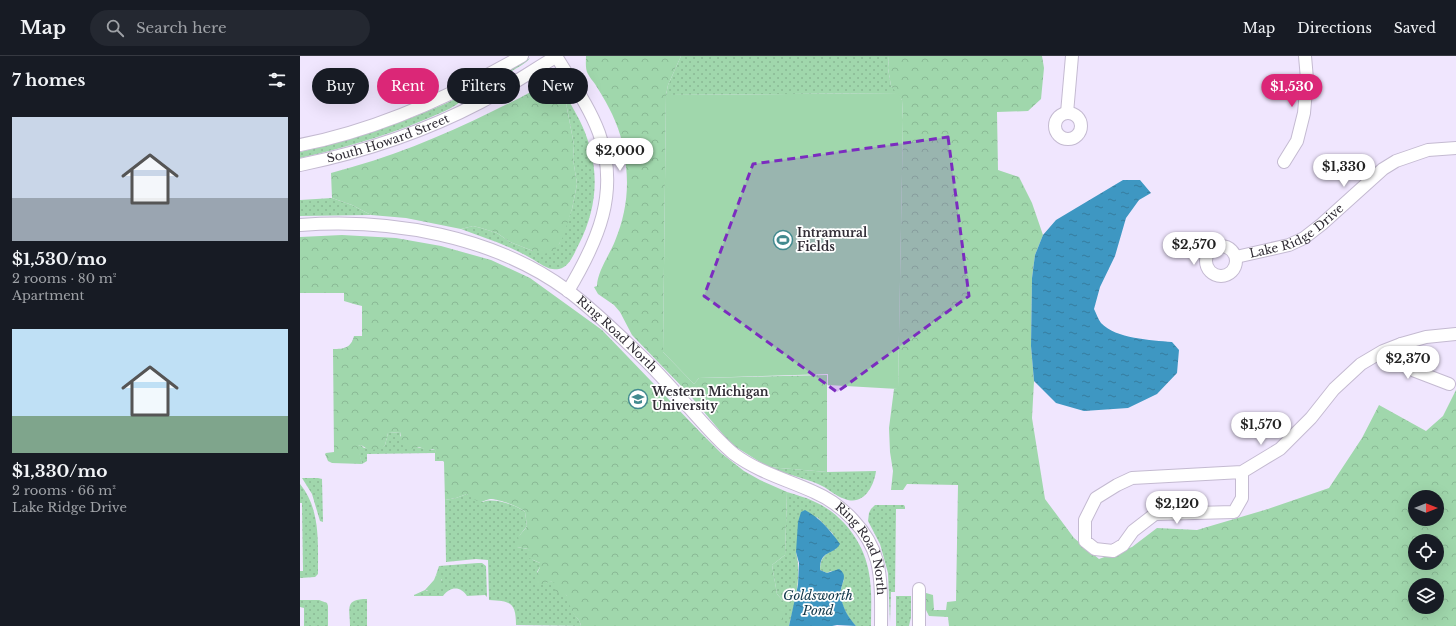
<!DOCTYPE html>
<html lang="en">
<head>
<meta charset="utf-8">
<style>
  :root { --surface:#171b24; --page:#242831; --text:#f1f3f6; --muted:#9ea1a6; --line:#363941; --accent:#db2777 }
  body { margin:0; font-family:"Libre Baskerville",serif; background:var(--page); color:var(--text); height:100vh; display:flex; flex-direction:column; font-size:15px; white-space:nowrap }
  * { box-sizing:border-box; margin:0 }
  p { font-size:13px; color:var(--muted) }
  .icon { flex:none; width:22px; height:22px; fill:none; stroke:currentColor; stroke-width:2; stroke-linecap:round; stroke-linejoin:round }
  .map { position:relative; flex:1; overflow:hidden }
  .sheet { display:flex; flex-direction:column; background:var(--surface); width:300px }
  .sheet>* { flex:none }
  .hud { position:absolute; left:12px; top:12px; width:380px; height:36px; display:flex; gap:8px }
  .needle { width:26px; rotate:90deg }
  .buttons { position:absolute; left:1108px; top:434px; display:grid; gap:8px }
  .buttons a { display:grid; place-items:center; width:36px; height:36px; border-radius:50%; background:var(--surface); box-shadow:0 4px 16px #0002; font-size:20px }
  .price { position:absolute; translate:-50% -34px; padding:0 9px; border-radius:14px; background:#fff; color:#222; font-size:13px; line-height:26px; filter:drop-shadow(0 1px 2px #0008) }
  .price::after { content:''; position:absolute; left:50%; top:24px; width:12px; height:9px; margin-left:-6px; background:inherit; clip-path:polygon(0 0,100% 0,50% 100%) }
  .price.selected { background:var(--accent); color:#fff }
  ul { padding:0; list-style:none }
  li { display:grid; align-content:center; gap:8px; height:212px; padding:0 12px }
  li span { display:grid; place-items:center; height:124px; border-radius:0px; color:#555 }
  li>.icon { margin-inline-start:auto }
  span .icon { width:72px; height:72px; fill:#fffc; stroke-width:1 }
  li b { font-size:17px }
  h2 { display:flex; justify-content:space-between; align-items:center; height:48px; padding:0 12px; font-size:17px }
  .pill { padding:0 14px; border-radius:18px; background:var(--surface); box-shadow:0 4px 16px #0002; font-size:14px; line-height:36px }
  .pill.selected { background:var(--accent); color:#fff }
  header { display:flex; align-items:center; gap:24px; box-sizing:border-box; height:56px; padding:0 20px; background:var(--surface); border-bottom:1px solid var(--line) }
  header strong { font-size:19px }
  nav { display:flex; gap:22px; margin-inline-start:auto; font-size:14px }
  .search { width:280px; height:36px; background:var(--page); display:flex; align-items:center; gap:10px; box-sizing:border-box; padding:0 14px; border-radius:22px; color:var(--muted); font-size:15px }
  main { display:flex; flex:1; min-height:0 }
  .map>svg:first-child { display:block }
  .grass { fill:url(#grass-dots) }
  .forest { fill:url(#forest-crowns); fill-rule:evenodd }
  .garden { fill:#a0d7ac }
  .water { fill:url(#water-ripples) }
  .lines { fill:none; stroke-linecap:round; stroke-linejoin:round }
  .minor-casing { stroke:#c4bad1; stroke-width:14 }
  .minor { stroke:#fff; stroke-width:12 }
  .marked { fill:#7b2cbf; fill-opacity:0.2; stroke:#7b2cbf; stroke-width:3; stroke-dasharray:8 5; stroke-linejoin:round }
  .labels { text-anchor:middle; stroke-width:3.5; stroke-linejoin:round; paint-order:stroke }
  .street-label { font-size:12px; fill:#312d36; stroke:#fff }
  .poi-label { font-size:12px; font-weight:bold; fill:#312d36; stroke:#fff; text-anchor:start }
  .water-label { font-size:13px; font-style:italic; fill:#10374a; stroke:#fff }
</style>
</head>
<body>
<header>
<strong>Map</strong>
<div class="search"><svg class="icon" aria-label="search" viewBox="0 0 24 24"><circle cx="10" cy="10" r="6"/><path d="M15 15l6 6"/></svg>Search here</div>
<nav><a>Map</a><a>Directions</a><a>Saved</a></nav>
</header>
<main>
<section class="sheet">
<h2>7 homes<svg class="icon" aria-label="filters" viewBox="0 0 24 24"><path d="M4 7h16M4 17h16"/><circle cx="9" cy="7" r="2"/><circle cx="15" cy="17" r="2"/></svg></h2>
<ul>
<li><span style="background:linear-gradient(#c9d6e8 65%,#9aa5b1 0)"><svg class="icon" aria-label="home" viewBox="0 0 24 24"><path d="M3 11l9-7 9 7M6 9v11h12V9"/></svg></span><div><b>$1,530/mo</b><p>2 rooms · 80 m²</p><p>Apartment</p></div></li>
<li><span style="background:linear-gradient(#bfe0f5 70%,#7fa58c 0)"><svg class="icon" aria-label="home" viewBox="0 0 24 24"><path d="M3 11l9-7 9 7M6 9v11h12V9"/></svg></span><div><b>$1,330/mo</b><p>2 rooms · 66 m²</p><p>Lake Ridge Drive</p></div></li>
</ul>
</section>
<div class="map">
<svg width="1156" height="570" viewBox="0 0 1156 570">
  <defs>
    <pattern id="grass-dots" width="8" height="8" patternUnits="userSpaceOnUse"><rect width="8" height="8" fill="#a0d7ac"/><path d="M2 2h.1M6 6h.1" fill="none" stroke="#8ab995" stroke-width="1.8" stroke-linecap="round"/></pattern>
    <pattern id="forest-crowns" width="20" height="18" patternUnits="userSpaceOnUse"><rect width="20" height="18" fill="#a0d7ac"/><path d="M2 6a3 3 0 1 1 6 0M12 15a3 3 0 1 1 6 0" fill="none" stroke="#8ab995"/></pattern>
    <pattern id="water-ripples" width="26" height="14" patternUnits="userSpaceOnUse"><rect width="26" height="14" fill="#3e97c2"/><path d="M2 4q2-2 4 0t4 0M15 11q2-2 4 0t4 0" fill="none" stroke="#357c9e"/></pattern>
  </defs>
  <rect width="100%" height="100%" fill="#f0e6fe"/>
  <g class="grass">
    <polygon points="381,0 589,0 588,12 591,30 598,37 366,39 368,29"/>
    <path d="M230,2C227,8 195,24 187,29C172,36 160,48 145,55C99,76 49,91 0,102V96C65,81 129,58 188,27C202,19 216,10 230,2Z"/>
    <path d="M264,36C272,51 282,66 287,82C300,119 296,154 279,188C274,197 270,211 259,213C249,215 241,208 234,204C211,190 185,182 161,173L173,170L181,172L197,177L210,186L233,195L259,188L272,153L277,128L273,103L274,89Z"/>
    <polygon points="32,142 52,149 71,159 0,160 0,144"/>
    <polygon points="101,376 100,380 115,391 135,394 137,398 144,405 135,405 135,397 67,398 67,405 62,408 57,390 61,389 64,392 81,393 85,389 88,377"/>
    <path d="M468,411L527,416L576,415C574,431 563,450 545,443C535,440 528,432 518,428C502,421 484,418 468,411Z"/>
    <polygon points="2,422 18,422 22,423 23,466 20,465 12,438"/>
    <path d="M0,428C20,452 18,485 18,514V518L15,521L0,522V515H3L2,447H0Z"/>
    <path d="M487,436C496,439 505,441 513,445C544,458 567,490 570,524C572,539 571,555 571,570H556C544,558 536,539 544,524L531,515L527,517L520,514C520,501 526,497 536,493L533,478L517,461L496,496C502,520 495,546 489,570H483V545L477,538L472,509L485,499Z"/>
    <path d="M167,438L183,446C193,441 217,449 225,456L227,470L220,479L217,491L228,493L233,504L240,507V511L237,516L246,527L248,525L255,526V530C260,534 269,539 271,547C271,550 271,553 273,556C276,562 280,563 281,570L216,569C216,546 210,545 189,544L188,504L176,503L146,506L145,444L156,442Z"/>
    <polygon points="575,449 604,449 605,451 605,453 596,453 595,536 591,536 590,566 588,517 580,488 568,465 569,457 571,453"/>
    <path d="M178,507H182L186,510L187,541L185,539L167,540C161,530 150,530 143,540H114V539L125,534L127,535L142,524L136,519L139,510Z"/>
    <polygon points="596,540 611,540 611,561 609,570 596,570"/>
    <path d="M67,543V570H50C50,552 44,543 67,543Z"/>
    <polygon points="0,544 19,544 27,547 28,550 28,570 4,570 4,552 0,551"/>
  </g>
  <g class="forest">
    <path d="M286,0H381L368,29L366,39L363,296L394,328L399,322L527,319V416L468,411L431,388L388,337L332,279L320,256L314,249L298,238L294,231L297,230C297,216 310,198 315,185C325,161 329,136 326,110C325,90 318,69 309,52C305,44 300,36 295,28C293,25 290,22 288,18C285,13 286,6 286,0Z"/>
    <path d="M589,0H742L744,12L741,43L728,55L697,56L698,114L719,121L732,147L743,179L735,199L732,222L731,290L734,325L732,362L745,443L774,482L799,503L832,491L857,472L897,474L968,453L1029,432L1062,382L1079,349L1126,375L1143,360L1156,334V570H649L648,561L629,560L626,554V537L633,539L634,554H646L647,546L656,545L658,429L607,428L603,434H591L593,415L590,396L589,372L594,333L598,332L603,63L602,44L591,30L588,12ZM1115,441H1137V463H1115ZM1115,485H1137V507H1115ZM1115,529H1137V551H1115Z"/>
    <path d="M254,20L262,26L274,89L273,103L277,128L272,153L263,181L259,188L255,194L249,197L242,198L233,195L210,186L197,177L181,172L173,170L161,173L106,162L71,159L52,149L32,142L31,117C88,102 141,81 193,55C214,45 236,35 254,20Z"/>
    <path d="M42,179L96,182L141,190L191,204L230,222L302,274L401,377L421,397L444,415L460,424L487,436L485,499L472,509L477,538L483,545V570H281C280,563 276,562 273,557C269,551 270,545 266,539L255,536V527C249,524 247,527 242,529L237,527L235,522L240,511V507L229,502L228,493L217,491C214,482 223,477 227,470L225,456C219,450 198,443 190,443C185,444 183,447 178,445C174,444 170,441 167,438L156,442L145,444L144,406L136,398L135,394L132,393L127,394L119,391L111,393L102,389L100,385L101,376L88,377L85,389L82,393L69,394L61,389L58,390L62,408L32,407L28,405L25,398L26,397L34,396L33,293C44,293 51,292 54,280H62V250L54,248L44,245V237H0V181Z"/>
  </g>
  <g class="garden">
    <polygon points="598,37 602,44 603,64 598,333 528,329 528,318 399,322 394,328 363,296 366,39"/>
    <path d="M136,519L141,522C143,533 134,536 125,534L134,524Z"/>
  </g>
  <g class="water">
    <path d="M823,124H840L851,137L839,144L826,162L815,200L800,231L794,253C796,257 798,263 801,267C816,283 851,284 872,286L879,294L877,317L857,338L828,352L784,355L756,347L734,325L731,290L732,222L735,199L743,179L756,164Z"/>
    <path d="M505,454C520,462 530,474 540,488C533,500 520,493 520,514L527,517L539,513C550,520 539,529 541,539C542,551 548,561 556,570L537,569L532,570H489L498,529L499,507L496,496L498,466L501,456Z"/>
  </g>
  <g class="lines">
    <defs>
      <g id="minor">
        <path d="M256,0C271,25 289,50 299,77C320,136 298,185 268,235"/>
        <circle cx="768" cy="70" r="13"/>
        <polyline points="767,57 772,0"/>
        <path d="M0,89C78,74 154,39 222,0"/>
        <polyline points="984,106 997,85 1004,57 1007,23 1005,0"/>
        <path id="s1" d="M0,109C63,96 124,76 181,46C207,32 232,15 257,0"/>
        <path id="s2" d="M0,169C91,162 193,180 267,234C294,254 318,278 342,301C363,321 382,344 402,366C412,377 423,389 434,398C458,416 488,424 514,436C542,448 569,475 577,505C582,526 581,548 581,570"/>
        <circle cx="921" cy="205" r="15"/>
        <path id="s3" d="M936,201L989,189L1004,182L1022,168L1083,113L1096,105L1128,94L1156,92"/>
        <polyline points="1101,288 1106,307 1115,315 1149,328"/>
        <polyline points="942,416 942,442 934,456 855,458 833,475 823,489 813,495 795,493 785,485 785,464 796,442 817,429 832,422 942,416 980,393 1011,362 1034,333 1061,308 1083,295 1101,288 1126,281 1156,278"/>
        <polyline points="619,533 619,570"/>
      </g>
    </defs>
    <use href="#minor" class="minor-casing"/>
    <use href="#minor" class="minor"/>
  </g>
  <path class="marked" d="M648,81L669,240L537,336L404,240L453,108Z"/>
  <defs>
    <symbol id="stadium-ring" viewBox="-11 -11 22 22"><circle r="9.5" fill="#fff" stroke="#428a8f" stroke-width="1.5"/><path d="M0-5a6.5 5 0 1 0 0 10a6.5 5 0 1 0 0-10ZM-3.5-1.8h7v3.6h-7Z" fill="#428a8f"/></symbol>
    <symbol id="university-ring" viewBox="-11 -11 22 22"><circle r="9.5" fill="#fff" stroke="#428a8f" stroke-width="1.5"/><path d="M0-5L7-2L0 1L-7-2ZM-4 1L0 2.5L4 1V4Q0 6-4 4Z" fill="#428a8f"/></symbol>
  </defs>
  <g fill-rule="evenodd">
    <use href="#stadium-ring" x="472" y="173" width="22" height="22"/>
    <use href="#university-ring" x="327" y="332" width="22" height="22"/>
  </g>
  <g class="labels">
    <g class="street-label">
      <text dy="4" stroke="none"><textPath href="#s1" startOffset="92">South Howard Street</textPath></text>
      <text dy="4" stroke="none"><textPath href="#s3" startOffset="67">Lake Ridge Drive</textPath></text>
      <text dy="4" stroke="none"><textPath href="#s2" startOffset="347">Ring Road North</textPath></text>
      <text dy="4" stroke="none"><textPath href="#s2" startOffset="682">Ring Road North</textPath></text>
    </g>
    <g class="poi-label">
      <text x="497" y="181">Intramural<tspan x="497" dy="14">Fields</tspan></text>
      <text x="352" y="340">Western Michigan<tspan x="352" dy="14">University</tspan></text>
    </g>
    <g class="water-label">
      <text x="518" y="544">Goldsworth<tspan x="518" dy="15">Pond</tspan></text>
    </g>
  </g>
</svg>
<div class="buttons">
<a><svg class="needle" viewBox="-14 -14 28 28"><path d="M0-13l5 13h-10z" fill="#e53935"/><path d="M0 13l5-13h-10z" fill="#9ea1a6"/></svg></a>
<a><svg class="icon" aria-label="locate" viewBox="0 0 24 24"><circle cx="12" cy="12" r="6"/><path d="M12 2v4M12 18v4M2 12h4M18 12h4"/></svg></a>
<a><svg class="icon" aria-label="layers" viewBox="0 0 24 24"><path d="M12 4l9 5-9 5-9-5zM3 14l9 5 9-5"/></svg></a>
</div>
<b class="price selected" style="left:992px;top:52px">$1,530</b>
<b class="price" style="left:320px;top:116px">$2,000</b>
<b class="price" style="left:1044px;top:132px">$1,330</b>
<b class="price" style="left:894px;top:210px">$2,570</b>
<b class="price" style="left:1108px;top:324px">$2,370</b>
<b class="price" style="left:961px;top:390px">$1,570</b>
<b class="price" style="left:877px;top:469px">$2,120</b>
<div class="hud">
<a class="pill">Buy</a>
<a class="pill selected">Rent</a>
<a class="pill">Filters</a>
<a class="pill">New</a>
</div>
</div>
</main>
</body>
</html>
